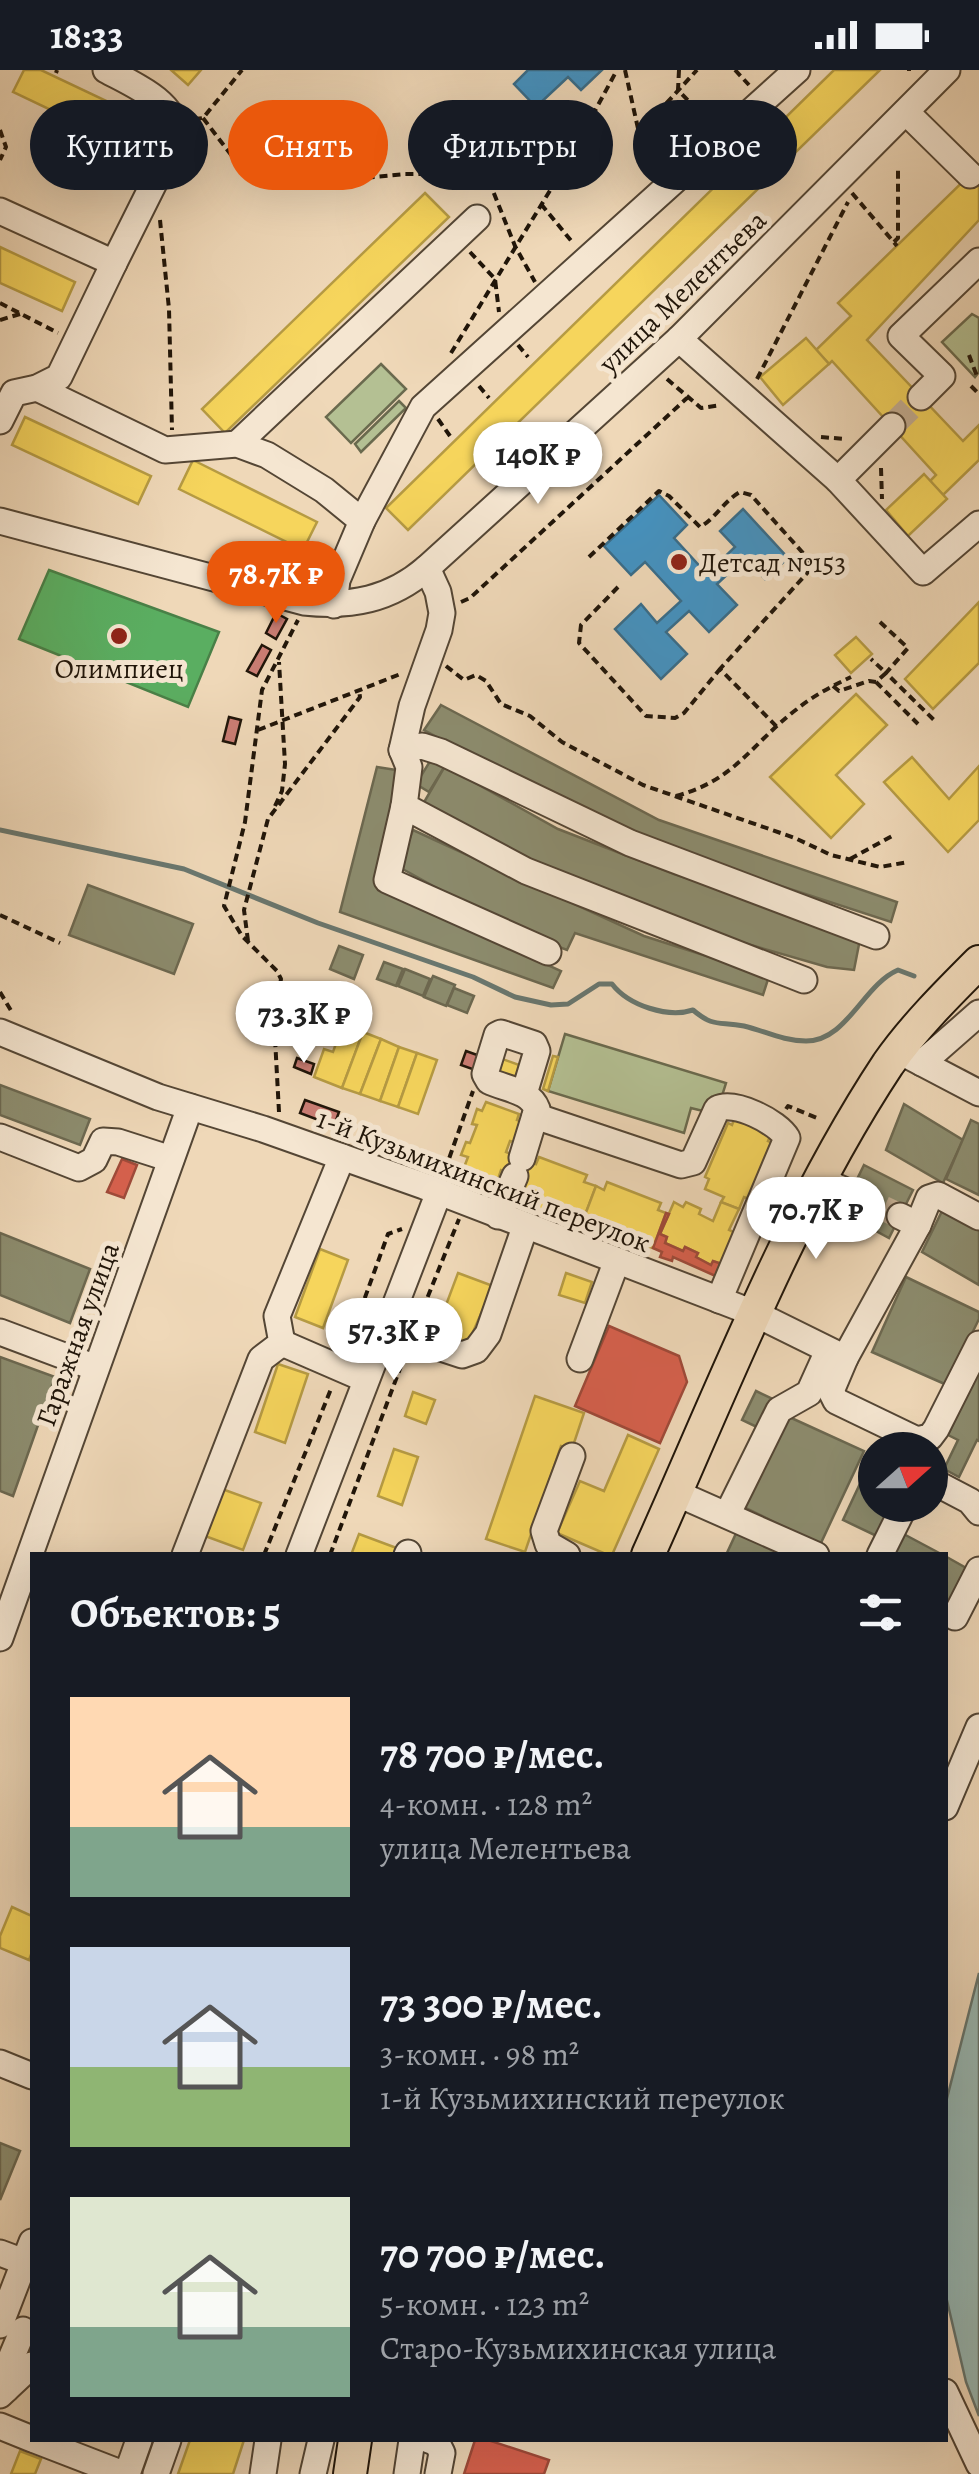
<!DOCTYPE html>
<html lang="ru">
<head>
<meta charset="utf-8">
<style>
  :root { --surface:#171b24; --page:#20242c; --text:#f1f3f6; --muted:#9ea1a6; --accent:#ea580c }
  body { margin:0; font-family:Alegreya,serif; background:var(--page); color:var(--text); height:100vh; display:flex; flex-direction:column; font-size:38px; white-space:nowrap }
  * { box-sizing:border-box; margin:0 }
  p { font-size:32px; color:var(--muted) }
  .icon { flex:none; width:55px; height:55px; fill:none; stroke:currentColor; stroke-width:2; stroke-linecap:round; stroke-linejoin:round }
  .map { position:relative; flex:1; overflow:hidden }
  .sheet { position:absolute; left:30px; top:1482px; width:918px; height:890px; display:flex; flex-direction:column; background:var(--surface); border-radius:0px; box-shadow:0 10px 40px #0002 }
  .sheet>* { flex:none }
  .hud { position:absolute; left:30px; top:30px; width:920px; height:90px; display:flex; gap:20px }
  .needle { width:65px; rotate:69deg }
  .buttons { position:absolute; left:858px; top:1362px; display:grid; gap:20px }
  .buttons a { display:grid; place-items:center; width:90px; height:90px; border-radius:50%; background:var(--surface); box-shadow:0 10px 40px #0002; font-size:50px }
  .price { position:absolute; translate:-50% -85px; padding:0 22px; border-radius:35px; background:#fff; color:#222; font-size:32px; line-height:65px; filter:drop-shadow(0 2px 5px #0008) }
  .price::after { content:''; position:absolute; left:50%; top:60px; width:30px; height:22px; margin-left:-15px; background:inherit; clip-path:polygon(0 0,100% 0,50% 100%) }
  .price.current { background:var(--accent); color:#fff }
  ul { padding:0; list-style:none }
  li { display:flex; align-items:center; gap:30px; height:250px; padding:0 40px }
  li span { display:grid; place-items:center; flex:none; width:280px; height:200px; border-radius:0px; color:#555 }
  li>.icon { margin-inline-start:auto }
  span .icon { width:120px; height:120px; fill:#fffc; stroke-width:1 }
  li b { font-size:42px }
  h2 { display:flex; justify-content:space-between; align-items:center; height:120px; padding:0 40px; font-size:42px }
  .pill { padding:0 35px; border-radius:45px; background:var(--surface); box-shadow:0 10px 40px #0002; font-size:35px; line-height:90px }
  .pill.current { background:var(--accent); color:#fff }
  .status { display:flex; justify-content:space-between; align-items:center; height:70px; padding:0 50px; background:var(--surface); direction:ltr }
  .status svg { height:28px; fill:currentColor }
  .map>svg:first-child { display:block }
  .green { fill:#b4c093; stroke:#6a6a4e; stroke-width:2.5 }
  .water { fill:#9ab9b3; stroke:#69776f; stroke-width:2.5 }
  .homes { fill:#f6d55c; stroke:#b69b43; stroke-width:2.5 }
  .shops { fill:#d6604d; stroke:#9f4a39; stroke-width:2.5 }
  .schools { fill:#4393c3; stroke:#386d8b; stroke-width:2.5 }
  .public { fill:#5aae61; stroke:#498047; stroke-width:2.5 }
  .industry { fill:#8c8c6e; stroke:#6c6850; stroke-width:2.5 }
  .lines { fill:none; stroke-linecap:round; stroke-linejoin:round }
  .stream { stroke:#69776f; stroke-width:5 }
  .building { fill:#cb7d74; stroke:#201509; stroke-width:2.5 }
  .minor-tunnel { stroke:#c6b195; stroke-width:25; stroke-dasharray:25 12; stroke-linecap:butt }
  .minor-casing { stroke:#544635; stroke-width:29 }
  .major-casing { stroke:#201509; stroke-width:36 }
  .path { stroke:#201509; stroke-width:4; stroke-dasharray:8 5; stroke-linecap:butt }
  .minor { stroke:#f5e6d1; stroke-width:25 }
  .major { stroke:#efd8b8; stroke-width:32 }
  .poi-dot { fill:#8f2418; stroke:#f5e6d1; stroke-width:4 }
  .labels { text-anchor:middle; stroke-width:10; stroke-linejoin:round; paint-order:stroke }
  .street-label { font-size:28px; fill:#201509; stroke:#f5e6d1 }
  .poi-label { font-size:28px; fill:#201509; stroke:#f5e6d1; text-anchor:start }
</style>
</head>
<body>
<div class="status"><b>18:33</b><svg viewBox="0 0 49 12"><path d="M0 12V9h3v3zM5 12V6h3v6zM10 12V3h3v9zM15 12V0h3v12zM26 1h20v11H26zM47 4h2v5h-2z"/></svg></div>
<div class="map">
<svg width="979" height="2404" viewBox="0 0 979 2404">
  <rect width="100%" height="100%" fill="#efd8b8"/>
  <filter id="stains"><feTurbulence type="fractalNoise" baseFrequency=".002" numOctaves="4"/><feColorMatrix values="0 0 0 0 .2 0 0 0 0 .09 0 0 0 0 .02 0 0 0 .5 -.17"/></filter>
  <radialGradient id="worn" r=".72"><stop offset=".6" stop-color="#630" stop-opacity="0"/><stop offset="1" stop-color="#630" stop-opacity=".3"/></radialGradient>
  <g class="green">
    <polygon points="972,244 979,248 979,302 975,307 942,272"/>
    <polygon points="381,294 406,319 351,373 326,347"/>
    <polygon points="399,331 406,338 361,382 355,374"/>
    <polygon points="565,964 726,1013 721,1029 712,1027 707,1042 691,1038 684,1063 548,1021"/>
  </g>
  <polygon class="water" points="979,1903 979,2346 966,2312 945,2222 945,2036"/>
  <g class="homes">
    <polygon points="24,0 41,0 153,53 139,82 13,22"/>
    <polygon points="171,0 201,0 188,15"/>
    <polygon points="834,0 880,0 408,460 386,438"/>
    <polygon points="979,96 979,150 867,270 963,371 979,355 979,390 943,425 930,411 936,405 832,291 829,294 816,280 851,246 838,233"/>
    <polygon points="425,123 449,147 225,363 202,339"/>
    <polygon points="0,177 75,212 62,241 0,213"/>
    <polygon points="806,268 829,294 783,335 760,307"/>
    <polygon points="25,347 151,406 138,434 12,375"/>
    <polygon points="193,390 317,452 303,480 179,419"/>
    <polygon points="924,404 947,429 908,466 886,440"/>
    <polygon points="979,532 979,593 933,639 905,609"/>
    <polygon points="856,567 872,584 851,603 835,585"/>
    <polygon points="856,624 887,655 836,705 864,734 831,768 770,707"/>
    <polygon points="912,687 949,729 979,696 979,750 948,782 884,712"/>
    <polygon points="343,954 363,962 342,1018 314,1007 324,979 333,982"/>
    <polygon points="363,962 381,969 360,1024 342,1018"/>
    <polygon points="381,969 399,977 380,1031 360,1024"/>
    <polygon points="399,977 417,983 398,1037 380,1031"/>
    <polygon points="417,983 437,990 418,1044 398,1037"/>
    <polygon points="494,986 522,996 516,1014 488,1004"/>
    <polygon points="553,986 558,987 548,1021 543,1019"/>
    <polygon points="486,1032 519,1044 517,1050 525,1053 518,1073 510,1071 506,1082 529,1091 523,1108 501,1100 497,1112 463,1100 468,1087 461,1085 466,1072 470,1073 477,1055 472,1054 477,1039 482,1041"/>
    <polygon points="735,1047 772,1062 768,1071 773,1073 749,1129 744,1127 739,1139 721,1132 724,1127 705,1119 709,1109 705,1107 728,1053 732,1055"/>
    <polygon points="539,1087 587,1105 584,1112 596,1116 582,1153 573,1149 570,1155 553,1148 554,1144 520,1135 522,1130 516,1127 529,1091 536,1094"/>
    <polygon points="607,1112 661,1133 658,1140 666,1143 653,1178 644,1175 642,1180 626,1174 627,1169 609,1162 607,1167 590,1160 591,1156 582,1153 596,1116 604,1120"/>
    <polygon points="674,1132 683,1137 686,1132 701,1139 699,1144 713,1151 721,1132 739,1139 729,1160 740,1165 725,1195 713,1191 711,1195 696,1187 698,1183 685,1177 683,1181 665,1173 667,1167 660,1164"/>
    <polygon points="320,1179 348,1190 323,1258 295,1247"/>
    <polygon points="458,1203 493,1216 466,1278 434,1267"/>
    <polygon points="566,1203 592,1212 585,1233 559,1225"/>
    <polygon points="278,1294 308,1304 285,1373 255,1362"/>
    <polygon points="413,1322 435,1330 426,1354 405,1346"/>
    <polygon points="535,1326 584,1343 572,1379 561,1376 525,1482 486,1469"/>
    <polygon points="628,1365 659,1379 612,1485 608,1485 557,1463 580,1411 604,1421"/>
    <polygon points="394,1379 418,1387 402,1435 378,1426"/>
    <polygon points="222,1419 261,1433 243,1480 205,1466"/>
    <polygon points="359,1464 402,1480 400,1485 351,1485"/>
    <polygon points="12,1837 32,1846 32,1882 29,1890 0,1878 0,1866"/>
    <polygon points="190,2370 244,2370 233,2404 178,2404"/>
    <polygon points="20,2381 41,2389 35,2404 11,2404"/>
  </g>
  <g class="shops">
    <polygon points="122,1089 137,1095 124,1128 107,1122"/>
    <polygon points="666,1143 669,1144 660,1164 667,1167 665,1173 683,1181 685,1177 698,1183 696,1187 711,1195 713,1191 725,1195 720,1208 673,1187 672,1191 660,1187 662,1182 653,1178"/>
    <polygon points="609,1256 679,1286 687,1312 660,1373 575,1336"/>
    <polygon points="475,2370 488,2370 549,2390 544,2404 464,2404"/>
  </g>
  <g class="schools">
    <polygon points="528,0 602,0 581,20 568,7 536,37 514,14"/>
    <polygon points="659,425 687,455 674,468 707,504 735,477 720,461 743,439 788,488 765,509 745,488 717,514 737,535 709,562 689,541 666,562 687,584 661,609 615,559 641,534 657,553 681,531 645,492 631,505 604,476"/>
  </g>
  <polygon class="public" points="49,500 219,562 188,637 19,569"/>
  <g class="industry">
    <polygon points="441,635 659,750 897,832 891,852 735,801 550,729 424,660"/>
    <polygon points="432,688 445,696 429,722 416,714"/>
    <polygon points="445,696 558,759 674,804 861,864 854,900 827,897 737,871 518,785 423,734"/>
    <polygon points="377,697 403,701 397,741 377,817 561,901 553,918 340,842"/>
    <polygon points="413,760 644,866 769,906 763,925 575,863 567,880 509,858 399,797"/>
    <polygon points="88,815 193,854 174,904 69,865"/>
    <polygon points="339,876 363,885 354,909 330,899"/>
    <polygon points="384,892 403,899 396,916 377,909"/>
    <polygon points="405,899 430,909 423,926 398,916"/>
    <polygon points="433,906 455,915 446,936 424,927"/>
    <polygon points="454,918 474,926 467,943 447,935"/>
    <polygon points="0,1015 90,1049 80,1075 0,1045"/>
    <polygon points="904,1034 963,1070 943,1113 886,1080"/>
    <polygon points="971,1050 979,1054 979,1125 946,1109"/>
    <polygon points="864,1095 913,1120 889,1168 841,1142"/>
    <polygon points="944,1137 979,1153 979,1215 922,1182"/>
    <polygon points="0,1163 90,1199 70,1253 0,1225"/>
    <polygon points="906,1207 979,1242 979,1249 947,1315 872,1282"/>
    <polygon points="0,1287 55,1307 13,1426 0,1421"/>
    <polygon points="979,1300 979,1371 977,1370 959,1407 944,1399 958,1370 948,1365"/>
    <polygon points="756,1321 773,1329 759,1358 742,1350"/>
    <polygon points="787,1346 864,1381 820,1475 744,1437"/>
    <polygon points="872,1388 875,1435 899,1435 883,1469 843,1450"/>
    <polygon points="739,1457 799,1485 726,1485"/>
    <polygon points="898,1461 943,1485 887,1485"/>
    <polygon points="945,1486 968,1499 945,1544"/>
    <polygon points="0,2073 20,2081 0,2130"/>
  </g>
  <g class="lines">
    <path class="stream" d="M0,760L184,799L318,853L473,907L515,927L551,935L568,934L599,914H612C629,936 668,948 693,940C714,958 719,951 744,956C765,961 783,971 806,971C847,971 863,915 898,900L914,906"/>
  </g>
  <g class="building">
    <polygon points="276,543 287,549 276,569 266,563"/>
    <polygon points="262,575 271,580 257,606 247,601"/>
    <polygon points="229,647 241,650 235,674 223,671"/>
    <polygon points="466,981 480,986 475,1000 461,995"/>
    <polygon points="297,988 314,994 311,1004 294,997"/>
    <polygon points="305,1030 339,1042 334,1056 300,1043"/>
  </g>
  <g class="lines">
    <g class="minor-tunnel">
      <polyline points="892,356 921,327"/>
      <polyline points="850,1123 900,1146"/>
    </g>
    <defs>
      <g id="minor">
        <polyline points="906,42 970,105"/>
        <path d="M0,141L114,193L178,65C174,31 134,15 106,0"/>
        <polyline points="679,269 838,410 923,502 979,454"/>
        <polyline points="37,318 165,380 237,374 267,385 324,420 362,451"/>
        <polyline points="921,327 942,306 901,266 979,191"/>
        <polyline points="0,351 14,323 37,318 59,307 114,193"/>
        <polyline points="237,374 477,148"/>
        <polyline points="838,410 892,356"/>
        <path d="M0,451L304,532C351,537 390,530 427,498L679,269L947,0"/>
        <polyline points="427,498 438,522 442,543 439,560 412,636 402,680 422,676 441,682 630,773 876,866"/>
        <polyline points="334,535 337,510 362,451 423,337 797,0"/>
        <polyline points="402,680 409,697 404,736 526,801 804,910"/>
        <polyline points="404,736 387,810 548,882"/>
        <polyline points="0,962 158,1027 263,1059 424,1116 756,1244 845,1288 918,1155"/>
        <polyline points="899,981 979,1023"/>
        <polyline points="922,993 979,943"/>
        <path d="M535,1046L681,1095L693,1092L717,1039C734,1030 778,1052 787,1068L719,1230"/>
        <polyline points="0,1067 79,1098 94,1090 103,1071 118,1072 171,1089"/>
        <path d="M522,1088L537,1039C530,1020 505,1019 489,1011L485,1004L497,965L501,963L534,974L537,981L524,1024"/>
        <polyline points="821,1110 850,1123"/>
        <polyline points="498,1146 515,1106"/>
        <polyline points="900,1146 918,1155 929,1128 938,1125 979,1147"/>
        <polyline points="386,1260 462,1285 476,1280 488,1264 525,1157"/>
        <polyline points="0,1262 96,1298"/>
        <polyline points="282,1273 365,1309"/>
        <polyline points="845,1288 831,1321 836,1331 917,1370 930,1367 936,1359 979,1274"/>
        <polyline points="580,1289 616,1193"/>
        <polyline points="930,1410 970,1431 979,1442"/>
        <polyline points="676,1423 816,1485"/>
        <polyline points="727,1445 779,1340 809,1323 828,1281"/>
        <polyline points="185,1485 261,1289 282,1273 277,1246 342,1087"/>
        <polyline points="299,1485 439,1122"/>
        <polyline points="407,1485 408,1483"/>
        <polyline points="567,1485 548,1474 544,1461 572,1386"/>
        <polyline points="880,1485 905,1435"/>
        <polyline points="955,1547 979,1500"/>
        <polyline points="0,1568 190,1037"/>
        <polyline points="945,1737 979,1657"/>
        <polyline points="0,1993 32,2006"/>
        <polyline points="0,2183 24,2192"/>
        <polyline points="0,2255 32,2172"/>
        <polyline points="6,2319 3,2307 23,2260"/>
        <polyline points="945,2322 979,2394"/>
        <polyline points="0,2325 32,2295"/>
        <polyline points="0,2356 32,2369"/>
        <polyline points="35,2370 123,2404"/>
        <polyline points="429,2370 437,2373 442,2383 438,2404"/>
        <polyline points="127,2404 139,2370"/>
        <polyline points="156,2404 168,2370"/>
        <polyline points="263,2404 268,2370"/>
        <polyline points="313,2404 321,2370"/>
        <polyline points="407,2404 412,2370"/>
      </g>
      <g id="major">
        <path d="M648,1485C721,1323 790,1142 888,994C913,958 948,923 979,892"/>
        <polyline points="350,2404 355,2370"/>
      </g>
    </defs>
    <use href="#minor" class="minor-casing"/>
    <use href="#major" class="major-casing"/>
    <g class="path">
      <polyline points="625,0 639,63"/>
      <polyline points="679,0 678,20 709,52"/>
      <polyline points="735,0 749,15"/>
      <polyline points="909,0 909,1"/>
      <polyline points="56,3 57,0"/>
      <polyline points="203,48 251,111 322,112 405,104 469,104 501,114 540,110 570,87 617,0"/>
      <polyline points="194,49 203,48 242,0"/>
      <polyline points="0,60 6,77 0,90"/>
      <polyline points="665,90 639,63 697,0"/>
      <polyline points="489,111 515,176 535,212"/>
      <polyline points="852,123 897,176"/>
      <polyline points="541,134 573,173"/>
      <polyline points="160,150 169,239 172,360"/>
      <polyline points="894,172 898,168 898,99"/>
      <polyline points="470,182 495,209 499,242"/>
      <polyline points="0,233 58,263"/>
      <polyline points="0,250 20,244"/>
      <polyline points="518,275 528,287"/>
      <polyline points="451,283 568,91"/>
      <polyline points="969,285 978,309"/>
      <polyline points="667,309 701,338 721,335"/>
      <polyline points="757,309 848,132"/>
      <polyline points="479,316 489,328"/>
      <polyline points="971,316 979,324"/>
      <polyline points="438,349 450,366"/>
      <polyline points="821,367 846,369"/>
      <polyline points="881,398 882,429"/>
      <path d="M589,487L659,421L669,426L700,457C716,448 724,431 740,422L751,425L811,492L809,501L720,599L777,657"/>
      <polyline points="618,517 581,555 579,573 646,646 675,648 684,643 720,599"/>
      <polyline points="461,532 470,528 687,328"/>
      <polyline points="880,552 908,578 886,603 936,652"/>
      <polyline points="446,596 464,610 476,605 486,611 501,634 530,646 562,672 643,715 795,768 831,785 880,797 908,792"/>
      <polyline points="876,612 918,654"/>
      <polyline points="833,616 839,621 869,611 876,612 886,603 871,589"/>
      <polyline points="258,660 403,603"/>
      <path d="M676,726C736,710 751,674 797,639C813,626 832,616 851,607"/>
      <polyline points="275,736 282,721 285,694 279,592"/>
      <polyline points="850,789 894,765"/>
      <polyline points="0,845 60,873"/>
      <polyline points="248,871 244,840 268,749 360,627 359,620"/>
      <polyline points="0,922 13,944"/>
      <polyline points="786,1039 788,1036 817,1048"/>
      <polyline points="279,1042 274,950 281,909 277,901 242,866 224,836 245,752 262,620 298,550"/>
      <polyline points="445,1100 473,1021"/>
      <polyline points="418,1251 459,1149"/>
      <polyline points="347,1277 388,1164 402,1159"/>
      <polyline points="264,1485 331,1319"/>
      <polyline points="330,1485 404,1288"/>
    </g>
    <use href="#minor" class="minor"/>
    <use href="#major" class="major"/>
  </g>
  <g class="poi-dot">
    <circle cx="679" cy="492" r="10"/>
    <circle cx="119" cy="566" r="10"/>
  </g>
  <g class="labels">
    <g class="street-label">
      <text transform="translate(682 221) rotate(-44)" y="10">улица Мелентьева</text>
      <text transform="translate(484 1110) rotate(21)" y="10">1-й Кузьмихинский переулок</text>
      <text transform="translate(77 1264) rotate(-70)" y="10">Гаражная улица</text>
    </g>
    <g class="poi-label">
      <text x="699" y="502">Детсад №153</text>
      <text x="119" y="608" text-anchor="middle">Олимпиец</text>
    </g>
  </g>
  <rect width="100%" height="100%" filter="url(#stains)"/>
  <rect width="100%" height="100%" fill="url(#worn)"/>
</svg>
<div class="buttons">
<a><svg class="needle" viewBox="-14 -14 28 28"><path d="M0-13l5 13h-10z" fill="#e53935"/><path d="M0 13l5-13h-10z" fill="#9ea1a6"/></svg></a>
</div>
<b class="price" style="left:538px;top:437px">140K ₽</b>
<b class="price current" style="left:276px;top:556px">78.7K ₽</b>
<b class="price" style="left:304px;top:996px">73.3K ₽</b>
<b class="price" style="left:816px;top:1192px">70.7K ₽</b>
<b class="price" style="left:394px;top:1313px">57.3K ₽</b>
<div class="hud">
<a class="pill">Купить</a>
<a class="pill current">Снять</a>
<a class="pill">Фильтры</a>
<a class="pill">Новое</a>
</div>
<section class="sheet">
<h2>Объектов: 5<svg class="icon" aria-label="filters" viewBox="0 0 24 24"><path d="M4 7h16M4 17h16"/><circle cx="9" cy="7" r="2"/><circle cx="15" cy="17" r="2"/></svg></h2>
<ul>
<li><span style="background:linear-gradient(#ffd9b3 65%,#7fa58c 0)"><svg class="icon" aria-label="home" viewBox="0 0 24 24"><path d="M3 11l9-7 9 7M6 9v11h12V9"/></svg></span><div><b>78 700 ₽/мес.</b><p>4-комн. · 128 m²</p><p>улица Мелентьева</p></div></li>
<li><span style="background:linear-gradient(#c9d6e8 60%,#8fb573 0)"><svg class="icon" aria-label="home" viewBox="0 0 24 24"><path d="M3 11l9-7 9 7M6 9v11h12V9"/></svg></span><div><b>73 300 ₽/мес.</b><p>3-комн. · 98 m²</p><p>1-й Кузьмихинский переулок</p></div></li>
<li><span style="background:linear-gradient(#dfe7d0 65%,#7fa58c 0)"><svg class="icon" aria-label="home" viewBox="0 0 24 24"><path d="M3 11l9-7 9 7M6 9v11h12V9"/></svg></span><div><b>70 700 ₽/мес.</b><p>5-комн. · 123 m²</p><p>Старо-Кузьмихинская улица</p></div></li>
</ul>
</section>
</div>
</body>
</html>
